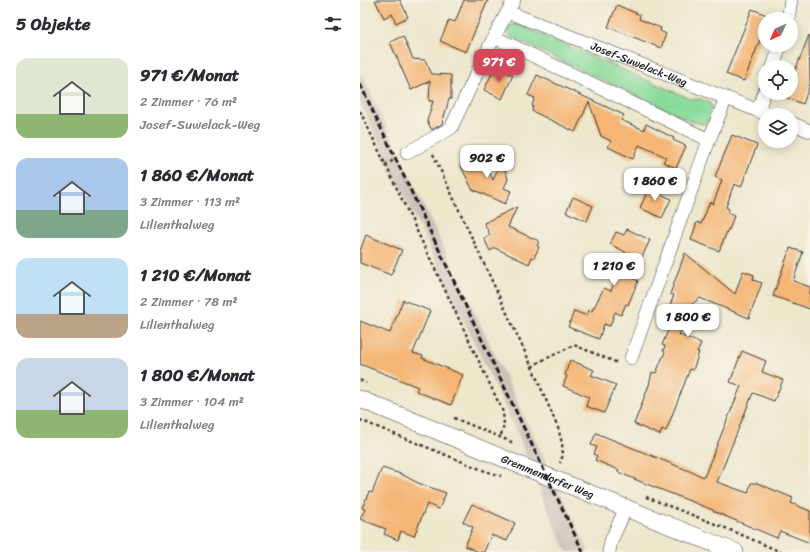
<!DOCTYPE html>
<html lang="de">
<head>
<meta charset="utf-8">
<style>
  :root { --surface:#fff; --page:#f7f7f7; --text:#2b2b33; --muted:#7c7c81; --accent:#d1495b }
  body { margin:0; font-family:Sriracha,sans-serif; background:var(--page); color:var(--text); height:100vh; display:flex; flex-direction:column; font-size:15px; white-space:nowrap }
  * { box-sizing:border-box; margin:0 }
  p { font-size:13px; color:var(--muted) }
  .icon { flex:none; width:22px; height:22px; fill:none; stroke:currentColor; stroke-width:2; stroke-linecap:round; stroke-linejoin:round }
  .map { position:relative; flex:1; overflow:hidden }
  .side { display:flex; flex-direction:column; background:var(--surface); width:360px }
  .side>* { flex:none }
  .needle { width:26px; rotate:225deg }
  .tools { position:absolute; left:398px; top:12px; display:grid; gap:8px }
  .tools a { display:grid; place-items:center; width:40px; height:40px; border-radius:50%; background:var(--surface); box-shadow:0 2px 10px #0003; font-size:20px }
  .price { position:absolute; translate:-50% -34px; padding:0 9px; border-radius:8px; background:#fff; color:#222; font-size:13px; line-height:26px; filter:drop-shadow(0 1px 2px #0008) }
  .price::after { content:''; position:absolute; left:50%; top:24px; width:12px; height:9px; margin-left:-6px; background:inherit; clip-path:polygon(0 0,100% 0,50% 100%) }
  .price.active { background:var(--accent); color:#fff }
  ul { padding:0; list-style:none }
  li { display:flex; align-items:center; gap:12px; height:100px; padding:0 16px }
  li span { display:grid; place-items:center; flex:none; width:112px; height:80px; border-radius:12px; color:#555 }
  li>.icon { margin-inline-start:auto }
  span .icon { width:48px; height:48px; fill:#fffc; stroke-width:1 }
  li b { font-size:17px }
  h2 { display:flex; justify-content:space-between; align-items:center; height:48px; padding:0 16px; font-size:17px }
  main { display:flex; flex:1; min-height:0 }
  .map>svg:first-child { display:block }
  .industrial { fill:#cec2b9 }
  .green { fill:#88da9a; stroke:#527b5b }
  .building { fill:#f4b575 }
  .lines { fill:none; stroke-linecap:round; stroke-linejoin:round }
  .minor-casing { stroke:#3b3a36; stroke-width:14 }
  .tertiary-casing { stroke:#3b3a36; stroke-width:18 }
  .path { stroke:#3b3a36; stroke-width:2.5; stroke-dasharray:3 3; stroke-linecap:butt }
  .minor { stroke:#fff; stroke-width:13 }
  .tertiary { stroke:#fff; stroke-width:17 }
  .rail { stroke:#1c1c1c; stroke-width:3; stroke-dasharray:6 3; stroke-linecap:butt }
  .labels { text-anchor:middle; stroke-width:3.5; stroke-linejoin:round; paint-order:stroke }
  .street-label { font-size:11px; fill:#1c1c1c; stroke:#f7f3e8 }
</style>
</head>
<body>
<main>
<section class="side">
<h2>5 Objekte<svg class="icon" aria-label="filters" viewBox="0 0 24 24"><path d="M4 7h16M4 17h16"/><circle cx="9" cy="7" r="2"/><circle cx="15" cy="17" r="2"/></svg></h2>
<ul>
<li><span style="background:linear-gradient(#dfe7d0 70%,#8fb573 0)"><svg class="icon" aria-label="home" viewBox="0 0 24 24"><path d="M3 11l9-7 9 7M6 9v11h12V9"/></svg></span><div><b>971 €/Monat</b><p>2 Zimmer · 76 m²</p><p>Josef-Suwelack-Weg</p></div></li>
<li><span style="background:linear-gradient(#a9c7e8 65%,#7fa58c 0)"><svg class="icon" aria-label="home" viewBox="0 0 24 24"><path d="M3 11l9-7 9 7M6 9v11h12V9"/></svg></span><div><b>1 860 €/Monat</b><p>3 Zimmer · 113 m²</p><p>Lilienthalweg</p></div></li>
<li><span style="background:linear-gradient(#bfe0f5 70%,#b9a48a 0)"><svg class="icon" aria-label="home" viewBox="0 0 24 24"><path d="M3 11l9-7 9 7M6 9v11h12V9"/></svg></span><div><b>1 210 €/Monat</b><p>2 Zimmer · 78 m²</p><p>Lilienthalweg</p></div></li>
<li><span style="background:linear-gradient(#c9d6e8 65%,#8fb573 0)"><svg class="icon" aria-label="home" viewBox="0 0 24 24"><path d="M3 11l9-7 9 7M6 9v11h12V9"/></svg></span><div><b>1 800 €/Monat</b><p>3 Zimmer · 104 m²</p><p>Lilienthalweg</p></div></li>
</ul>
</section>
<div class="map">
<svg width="450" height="552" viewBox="0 0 450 552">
  <rect width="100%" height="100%" fill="#f7f3e8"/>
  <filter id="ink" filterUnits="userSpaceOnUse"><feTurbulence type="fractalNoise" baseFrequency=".025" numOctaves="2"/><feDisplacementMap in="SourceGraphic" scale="8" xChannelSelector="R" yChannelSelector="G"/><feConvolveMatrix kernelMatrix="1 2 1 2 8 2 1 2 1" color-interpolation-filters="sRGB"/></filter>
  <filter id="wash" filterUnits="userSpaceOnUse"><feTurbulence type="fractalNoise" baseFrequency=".012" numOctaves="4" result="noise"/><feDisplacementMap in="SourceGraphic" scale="16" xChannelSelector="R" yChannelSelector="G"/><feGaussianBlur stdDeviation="0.9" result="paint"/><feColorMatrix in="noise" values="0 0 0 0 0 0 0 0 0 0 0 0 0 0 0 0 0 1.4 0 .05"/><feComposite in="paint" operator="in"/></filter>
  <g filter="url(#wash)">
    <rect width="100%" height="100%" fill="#ede7cc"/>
    <polygon class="industrial" points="0,72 229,552 207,552 188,511 160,439 0,102"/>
    <polygon class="green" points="157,24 331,99 341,99 350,103 353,112 350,120 343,124 330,121 151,37 147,32 149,26"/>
    <g id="blocks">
      <g class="building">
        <polygon points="15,0 40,0 48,17 36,23 32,14 24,18"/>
        <polygon points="104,0 128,0 106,52 80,41 89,20 95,22"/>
        <polygon points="257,5 280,15 279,19 301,28 300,31 306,34 301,48 248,27"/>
        <polygon points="392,9 409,16 408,19 405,19 405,27 384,81 366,74"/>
        <polygon points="449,35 450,84 443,104 425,97 426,93 431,93 431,81"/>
        <polygon points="43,36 53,59 65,60 72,74 91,75 91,99 89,99 82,124 72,130 67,121 73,101 69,101 70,81 51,90 30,42"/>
        <polygon points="135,67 153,75 142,99 124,90"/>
        <polygon points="177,75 264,115 261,120 284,130 286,124 314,138 313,140 326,146 316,168 303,162 306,157 279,145 273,159 248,147 251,141 241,136 229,102 215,132 172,111 173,107 172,105 175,98 168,95"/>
        <polygon points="372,135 397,145 381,187 374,184 366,207 369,209 368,213 374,216 369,230 368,229 359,251 331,240 337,222 341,224 350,202 353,204 362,180 355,177"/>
        <polygon points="121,154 133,180 142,159 148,179 144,188 151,191 145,204 112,189 100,164"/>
        <polygon points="290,185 302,191 301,194 311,199 302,218 280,208"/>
        <polygon points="213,197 233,206 227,221 206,212"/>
        <polygon points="157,207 148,227 179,241 177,246 179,247 174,258 172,257 169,264 135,248 130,251 124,238 130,235 124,223"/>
        <polygon points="267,229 290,240 272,278 278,281 268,305 266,304 261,315 255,312 250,326 244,324 239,339 208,327 214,311 227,316 229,310 232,311 244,288 251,291 266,254 265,252 250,244 256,232 264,235"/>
        <polygon points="6,235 42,250 31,275 0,263 0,251"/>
        <polygon points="430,248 443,252 433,281 450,287 450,309 413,296"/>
        <polygon points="325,253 375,294 383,271 394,275 393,280 402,283 389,318 340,298 332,304 319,335 341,343 337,352 339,352 333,370 330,369 306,431 302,429 300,435 274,424 289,385 292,372 296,373 305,352 303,351 305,346 302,345 313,319 306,316 314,295 310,294"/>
        <polygon points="43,300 70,311 53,353 63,356 62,358 103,375 91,405 56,391 58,387 0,364 0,321 30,333"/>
        <polygon points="382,351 406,361 402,372 423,380 414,401 393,393 357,482 388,493 391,483 397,483 433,498 431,503 450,511 450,543 420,531 417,538 353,511 353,510 279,481 258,472 259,470 235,460 237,456 234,454 237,447 231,445 236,433 344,477 381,386 370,382"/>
        <polygon points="210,360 234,370 231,375 256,385 244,413 226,406 229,397 203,386 207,376 205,375"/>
        <polygon points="22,468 41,474 58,483 86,493 79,509 67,504 54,536 41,531 38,540 24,534 26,529 0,519 5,509 2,508 9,492 12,493"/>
        <polygon points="112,504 155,523 147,541 131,535 124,552 119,552 105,546 113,527 103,522"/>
      </g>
    </g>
  </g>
  <g filter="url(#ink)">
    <use href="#blocks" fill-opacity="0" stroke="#3b3a36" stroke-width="1"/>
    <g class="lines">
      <defs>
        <g id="minor">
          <path id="s1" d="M148,12L409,115"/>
          <polyline points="428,19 431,0"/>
          <polyline points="134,37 349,140"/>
          <polyline points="413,67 420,45"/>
          <polyline points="398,111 405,90"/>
          <polyline points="431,123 450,131"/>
          <polyline points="47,153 91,128 134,37 154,0"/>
          <polyline points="271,358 349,140 366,98"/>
          <polyline points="249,552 251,541 266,508"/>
        </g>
        <g id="tertiary">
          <path id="s2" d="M0,399L157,464L375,552"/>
        </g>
      </defs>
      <use href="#minor" class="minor-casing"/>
      <use href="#tertiary" class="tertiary-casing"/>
      <g class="path">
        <polyline points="0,111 143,412 144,425 140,438"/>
        <polyline points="73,154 172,367 198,428 202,443 203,455 200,463"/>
        <polyline points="25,165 36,159"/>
        <polyline points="172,367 179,362 214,345 258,363"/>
        <polyline points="0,380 6,383"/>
        <polyline points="94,418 154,443"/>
        <polyline points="0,420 125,471 141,476"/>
        <polyline points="286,497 368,529 421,552"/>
      </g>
      <use href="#minor" class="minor"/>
      <use href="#tertiary" class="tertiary"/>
      <polyline class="rail" points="0,84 223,552"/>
    </g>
  </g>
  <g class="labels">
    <g class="street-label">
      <text dy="4" stroke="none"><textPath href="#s1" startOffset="141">Josef-Suwelack-Weg</textPath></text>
      <text dy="4" stroke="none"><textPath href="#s2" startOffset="203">Gremmendorfer Weg</textPath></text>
    </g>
  </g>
</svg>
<div class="tools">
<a><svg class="needle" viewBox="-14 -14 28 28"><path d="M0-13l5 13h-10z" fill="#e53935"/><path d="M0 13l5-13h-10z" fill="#7c7c81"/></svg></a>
<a><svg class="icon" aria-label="locate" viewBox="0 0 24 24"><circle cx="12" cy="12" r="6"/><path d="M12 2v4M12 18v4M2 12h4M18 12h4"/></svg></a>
<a><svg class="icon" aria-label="layers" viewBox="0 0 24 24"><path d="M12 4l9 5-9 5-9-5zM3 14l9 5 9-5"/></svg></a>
</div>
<b class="price active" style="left:139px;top:83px">971 €</b>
<b class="price" style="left:127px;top:179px">902 €</b>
<b class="price" style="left:295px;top:202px">1 860 €</b>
<b class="price" style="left:254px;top:287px">1 210 €</b>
<b class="price" style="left:328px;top:338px">1 800 €</b>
</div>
</main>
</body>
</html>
